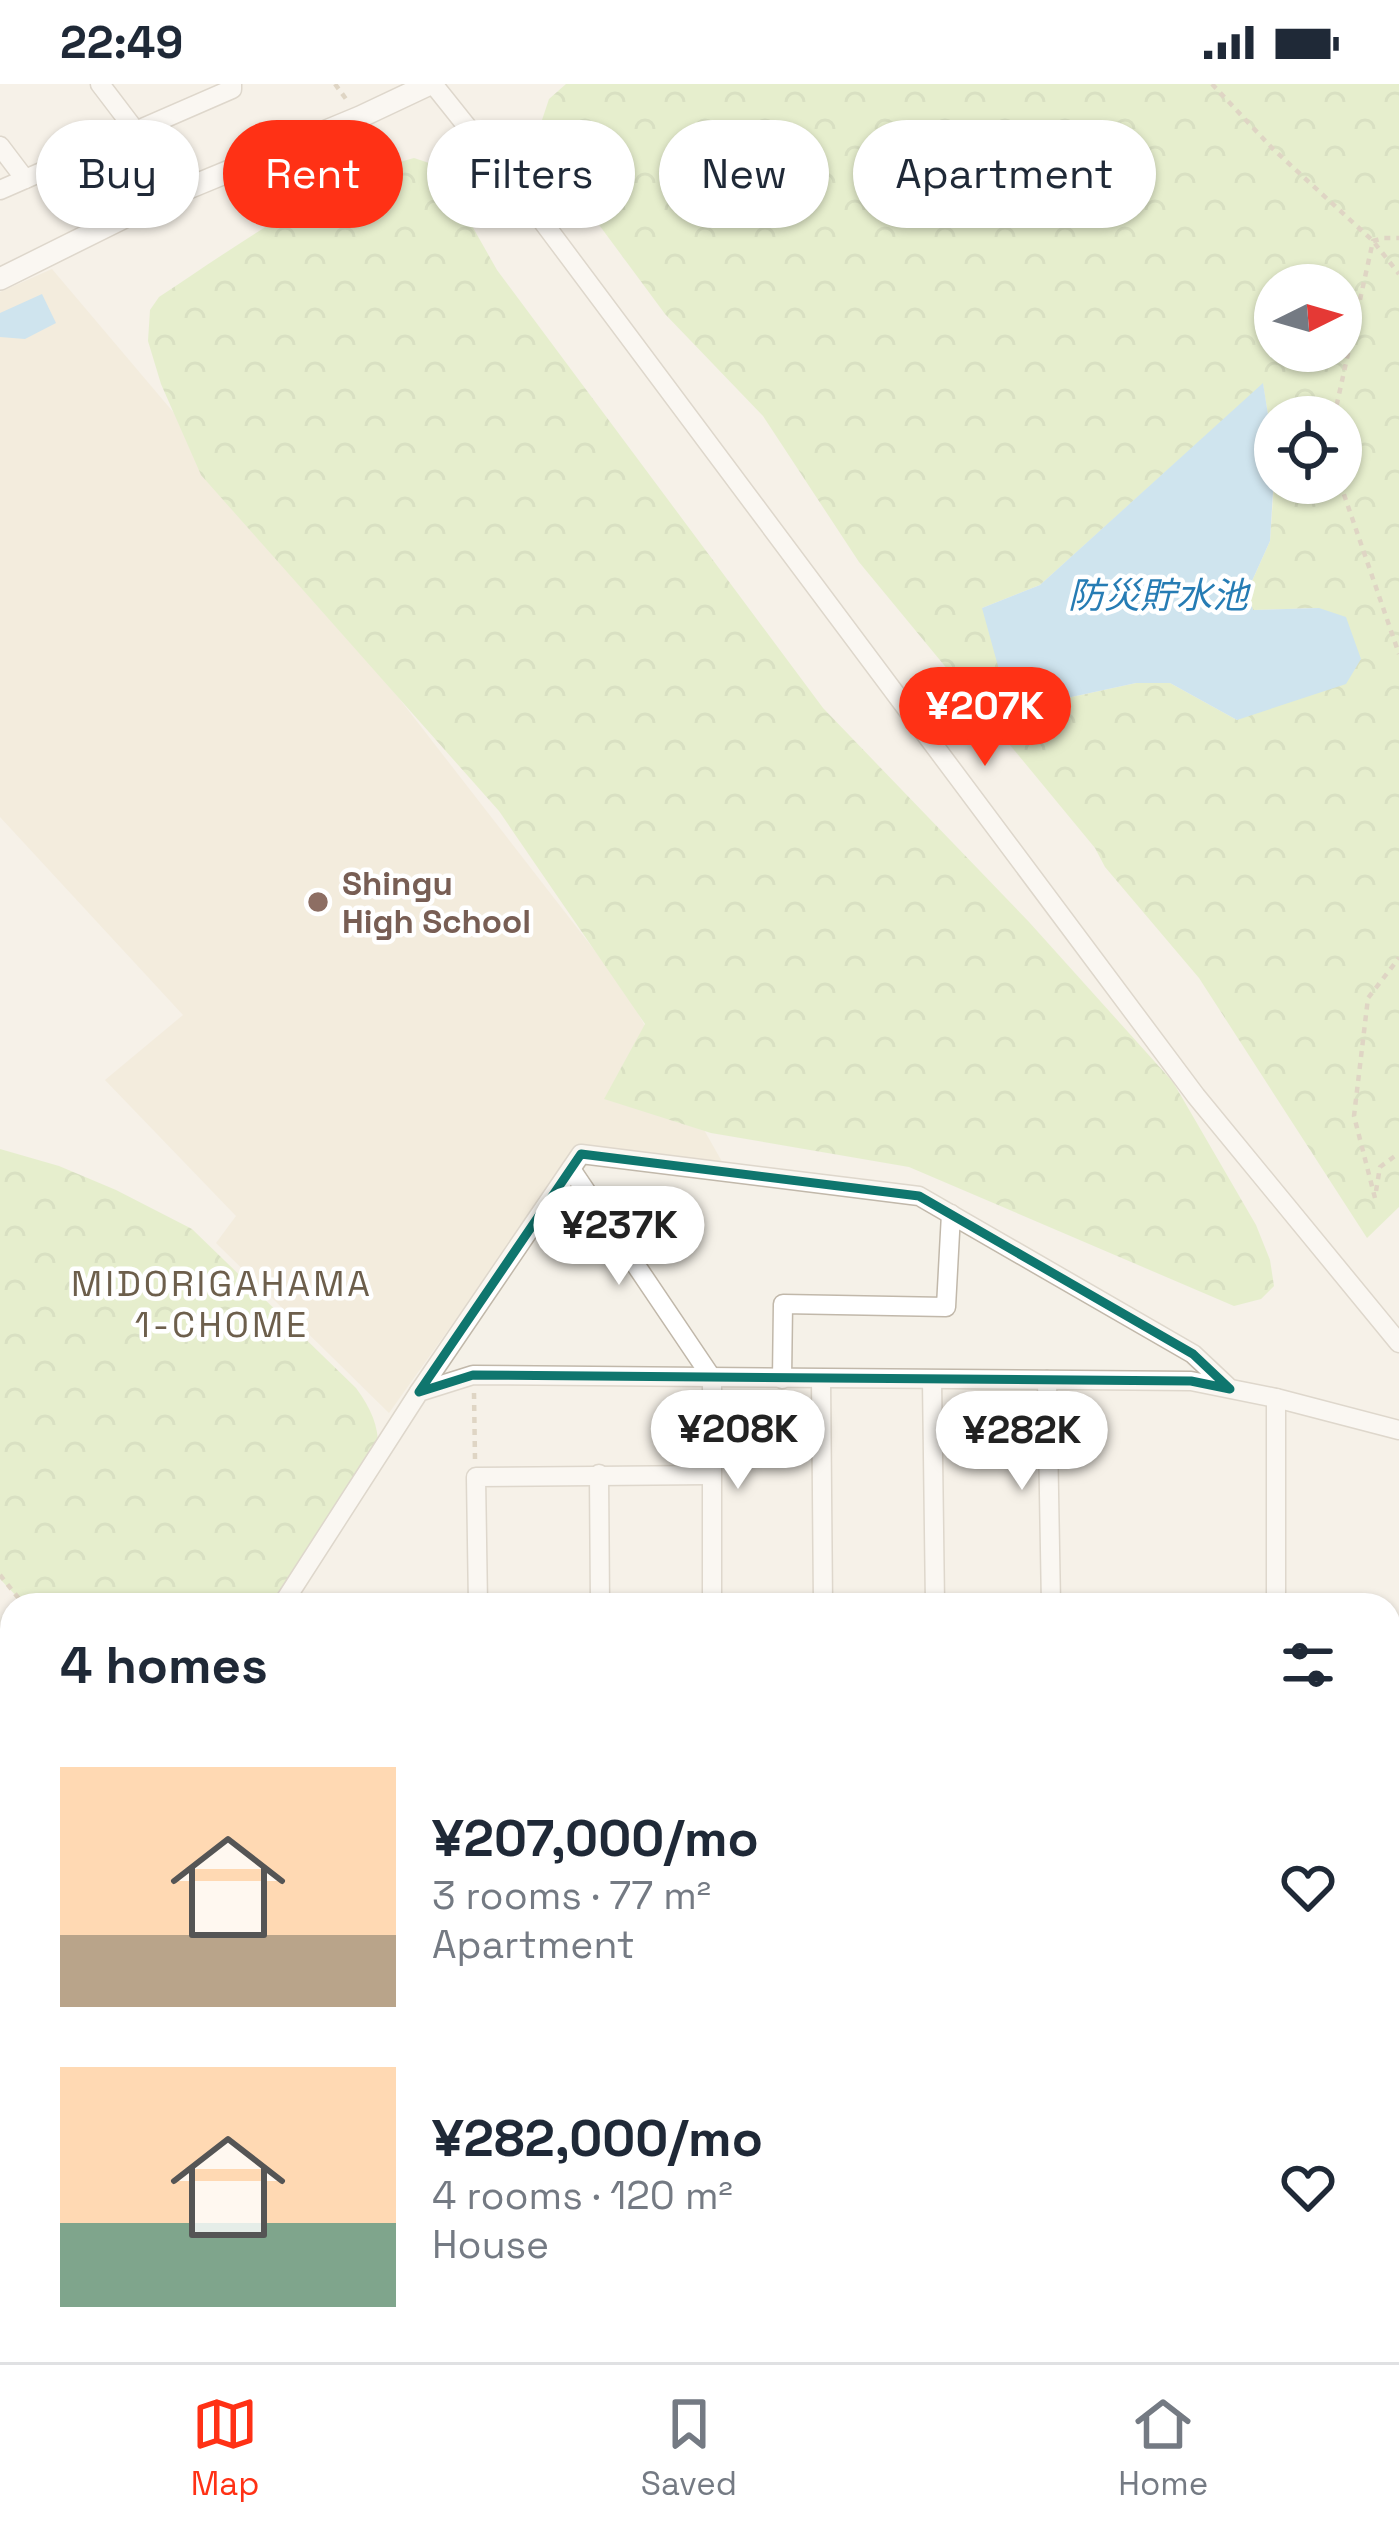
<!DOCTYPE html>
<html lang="en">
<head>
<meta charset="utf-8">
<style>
  :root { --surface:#fff; --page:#f2f2f3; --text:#1f2937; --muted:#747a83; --line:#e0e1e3; --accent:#ff3115 }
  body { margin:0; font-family:"Space Grotesk","Noto Sans JP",sans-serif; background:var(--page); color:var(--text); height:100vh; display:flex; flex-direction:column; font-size:45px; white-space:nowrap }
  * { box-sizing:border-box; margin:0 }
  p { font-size:39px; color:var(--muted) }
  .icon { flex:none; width:66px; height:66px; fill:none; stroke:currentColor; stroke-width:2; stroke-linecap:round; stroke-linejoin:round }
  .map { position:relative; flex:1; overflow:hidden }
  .sheet { position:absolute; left:0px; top:1509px; width:1401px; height:771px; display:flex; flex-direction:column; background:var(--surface); border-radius:36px 36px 0 0; box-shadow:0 3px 9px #0004 }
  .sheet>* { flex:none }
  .banner { position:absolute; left:36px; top:36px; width:1329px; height:108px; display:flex; gap:24px }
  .needle { width:78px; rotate:85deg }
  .buttons { position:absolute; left:1254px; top:180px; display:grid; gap:24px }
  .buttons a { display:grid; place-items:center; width:108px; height:108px; border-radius:50%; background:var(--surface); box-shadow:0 3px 9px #0004; font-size:60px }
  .price { position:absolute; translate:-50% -102px; padding:0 27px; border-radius:42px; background:#fff; color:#222; font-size:39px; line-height:78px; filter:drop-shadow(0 3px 6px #0008) }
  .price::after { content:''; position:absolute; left:50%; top:72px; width:36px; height:27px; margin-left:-18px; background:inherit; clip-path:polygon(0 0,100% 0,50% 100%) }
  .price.active { background:var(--accent); color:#fff }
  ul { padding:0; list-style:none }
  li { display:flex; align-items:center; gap:36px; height:300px; padding:0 60px }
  li span { display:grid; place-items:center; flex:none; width:336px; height:240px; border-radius:0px; color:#555 }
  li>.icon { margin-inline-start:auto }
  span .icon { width:144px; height:144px; fill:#fffc; stroke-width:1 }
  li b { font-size:51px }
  h2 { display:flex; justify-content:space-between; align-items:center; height:144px; padding:0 60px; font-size:51px }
  .tag { padding:0 42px; border-radius:54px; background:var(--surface); box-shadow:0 3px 9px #0004; font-size:42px; line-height:108px }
  .tag.active { background:var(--accent); color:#fff }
  .status { display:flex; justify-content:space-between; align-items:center; height:84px; padding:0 60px; background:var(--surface); direction:ltr }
  .status svg { height:33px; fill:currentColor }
  .dock { display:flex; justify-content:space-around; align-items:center; height:168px; border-top:3px solid var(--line); background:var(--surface); font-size:33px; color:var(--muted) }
  .dock a { display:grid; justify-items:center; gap:6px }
  .dock .active { color:var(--accent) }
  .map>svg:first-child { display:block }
  .education { fill:#efe6d1 }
  .forest { fill:url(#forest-crowns); fill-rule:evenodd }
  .water { fill:#a0d5f5 }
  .building { fill:#dbcfbf; stroke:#d3c4af; stroke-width:3 }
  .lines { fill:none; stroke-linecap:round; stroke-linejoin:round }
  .minor-casing { stroke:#c1b8aa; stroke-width:21 }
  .tertiary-casing { stroke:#c1b8aa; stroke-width:24 }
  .trunk-casing { stroke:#e89e2f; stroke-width:33 }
  .path { stroke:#c4b49a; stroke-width:4.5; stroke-dasharray:6 6; stroke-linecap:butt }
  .minor { stroke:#fff; stroke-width:18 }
  .tertiary { stroke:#fff; stroke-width:21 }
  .trunk { stroke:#ffd380; stroke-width:30 }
  .marked { fill:none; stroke:#0f766e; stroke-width:9; stroke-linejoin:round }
  .education-dot { fill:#8d6e63; stroke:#fff; stroke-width:4.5 }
  .labels { text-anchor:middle; stroke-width:9; stroke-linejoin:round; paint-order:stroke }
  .education-label { font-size:33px; font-weight:bold; fill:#785e54; stroke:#fff; text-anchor:start }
  .water-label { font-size:36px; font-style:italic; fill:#267cb4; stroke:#fff }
  .neighbourhood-label { font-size:36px; letter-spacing:3px; fill:#6d5f4c; stroke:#fff }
</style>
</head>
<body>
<div class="status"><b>22:49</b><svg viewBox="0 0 49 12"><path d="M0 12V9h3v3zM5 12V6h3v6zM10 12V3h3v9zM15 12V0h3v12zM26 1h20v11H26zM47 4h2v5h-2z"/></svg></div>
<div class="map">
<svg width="1399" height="2278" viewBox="0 0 1399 2278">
  <defs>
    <pattern id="forest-crowns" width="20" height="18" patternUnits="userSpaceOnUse" patternTransform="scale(3)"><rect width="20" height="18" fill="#d2ecae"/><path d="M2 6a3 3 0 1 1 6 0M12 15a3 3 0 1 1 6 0" fill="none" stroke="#b6cc96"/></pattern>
  </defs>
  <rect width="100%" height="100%" fill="#f5f1e8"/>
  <polygon class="education" points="52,185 218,381 623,903 729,1090 580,1061 389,1329 216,1159 236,1132 105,996 183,931 0,733 0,208"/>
  <g class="forest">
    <path d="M566,0H1399V1123L1367,1154L1199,894L1105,783L1095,764L859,478L763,332L665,230L594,134L540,70L538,48L549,15ZM1275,201H1341V267H1275ZM1263,300L1275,375V333H1341V399H1275V386L1270,457L1247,508L1253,526L1319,524L1237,636L1170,599H1136L1053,617L982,524L1040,501Z"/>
    <path d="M414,74L432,80L450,103L497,186L823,624L1029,838L1173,998L1256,1141L1270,1176L1274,1202L1261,1215L1234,1222L909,1083L711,1049L604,1015L645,940L499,727L201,391L161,300L148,257L150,226L159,213C238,161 322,99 414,74Z"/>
    <path d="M0,1065L59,1082L116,1106L192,1145L356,1304C403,1366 367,1410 323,1458C305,1479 286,1500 267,1521H25L0,1495Z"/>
  </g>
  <g class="water">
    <polygon points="42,210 56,239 25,255 0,253 0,229"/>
    <polygon points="1263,299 1275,375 1270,457 1247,508 1253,526 1319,524 1346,533 1361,575 1346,600 1237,636 1170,599 1136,599 1053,617 1029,638 1001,593 982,524 1040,501"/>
  </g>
  <g class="building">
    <polygon points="12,2229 12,2253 0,2241"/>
    <polygon points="27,2268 139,2268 149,2278 36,2278"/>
  </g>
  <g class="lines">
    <defs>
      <g id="minor">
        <polyline points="100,0 135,46"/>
        <polyline points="433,0 540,134 1196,1012 1399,1259"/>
        <polyline points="0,62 25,95"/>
        <polyline points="0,106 232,5 232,0"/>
        <polyline points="571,1085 712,1294 712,1521"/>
        <polyline points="782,1295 783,1220 946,1223 951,1130"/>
        <polyline points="821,1295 823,1521"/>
        <polyline points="932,1296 935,1521"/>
        <polyline points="1047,1296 1051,1521"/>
        <polyline points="419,1308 581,1070 919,1112 1193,1270 1227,1302"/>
        <polyline points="1276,1314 1276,1521"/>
        <polyline points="599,1390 600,1521"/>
        <polyline points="282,1521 419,1308 473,1291 1191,1297 1276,1314 1399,1346"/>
        <polyline points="478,1521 476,1393 711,1391"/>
        <polyline points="1389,1777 1399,1789"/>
        <polyline points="1389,2077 1399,2072"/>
        <polyline points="1389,2185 1399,2181"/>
        <polyline points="1389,2224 1399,2235"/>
        <polyline points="891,2268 918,2278"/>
        <polyline points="477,2278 486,2268"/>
        <polyline points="599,2278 607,2268"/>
        <polyline points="722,2278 730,2268"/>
        <polyline points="801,2278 809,2268"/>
        <polyline points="947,2278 953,2268"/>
        <polyline points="1006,2278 1012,2268"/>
        <polyline points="1064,2278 1070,2268"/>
        <polyline points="1146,2278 1151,2268"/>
      </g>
      <polyline id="tertiary" points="0,195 157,117 360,33 430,0"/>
      <g id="trunk">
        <polyline points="0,1862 12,1875"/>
        <polyline points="382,2268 392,2278"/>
      </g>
    </defs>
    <use href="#minor" class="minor-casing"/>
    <use href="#tertiary" class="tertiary-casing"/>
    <use href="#trunk" class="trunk-casing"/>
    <g class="path">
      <polyline points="335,0 349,19"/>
      <polyline points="1212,0 1272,64 1373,157 1399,190"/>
      <polyline points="132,66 148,99"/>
      <polyline points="1334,333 1373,157 1384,154 1399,154"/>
      <polyline points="1340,399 1399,570"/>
      <polyline points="1376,1107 1380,1083 1399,1069"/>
      <polyline points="1375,1114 1354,1032 1368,914 1399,874"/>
      <polyline points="474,1309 475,1375"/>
      <polyline points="0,1491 24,1521"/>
    </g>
    <use href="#minor" class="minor"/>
    <use href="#tertiary" class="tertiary"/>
    <use href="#trunk" class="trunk"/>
  </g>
  <path d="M0 0H1399V2278H0ZM581,1070L919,1112L1193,1270L1230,1305L1191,1297L473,1291L419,1308Z" fill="#f5f1e8" fill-opacity=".55" fill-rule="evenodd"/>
  <path class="marked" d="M581,1070L919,1112L1193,1270L1230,1305L1191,1297L473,1291L419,1308Z"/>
  <circle class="education-dot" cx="318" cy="818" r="12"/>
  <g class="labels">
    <g class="education-label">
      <text x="342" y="811">Shingu<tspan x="342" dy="38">High School</tspan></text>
    </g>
    <g class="water-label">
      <text x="1158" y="524">防災貯水池</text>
    </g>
    <g class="neighbourhood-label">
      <text x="222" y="1212">MIDORIGAHAMA<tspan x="222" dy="41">1-CHOME</tspan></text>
    </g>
  </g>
</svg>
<div class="buttons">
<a><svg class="needle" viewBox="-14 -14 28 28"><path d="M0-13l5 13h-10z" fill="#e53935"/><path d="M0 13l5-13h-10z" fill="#747a83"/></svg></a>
<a><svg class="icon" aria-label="locate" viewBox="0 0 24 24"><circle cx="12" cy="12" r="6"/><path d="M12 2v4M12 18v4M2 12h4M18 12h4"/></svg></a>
</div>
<b class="price active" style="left:985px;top:685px">¥207K</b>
<b class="price" style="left:619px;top:1204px">¥237K</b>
<b class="price" style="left:738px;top:1408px">¥208K</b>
<b class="price" style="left:1022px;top:1409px">¥282K</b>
<div class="banner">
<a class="tag">Buy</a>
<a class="tag active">Rent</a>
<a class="tag">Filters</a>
<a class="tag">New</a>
<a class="tag">Apartment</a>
</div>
<section class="sheet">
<h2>4 homes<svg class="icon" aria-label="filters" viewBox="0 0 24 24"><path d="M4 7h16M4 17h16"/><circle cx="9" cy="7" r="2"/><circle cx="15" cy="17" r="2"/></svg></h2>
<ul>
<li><span style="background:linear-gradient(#ffd9b3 70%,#b9a48a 0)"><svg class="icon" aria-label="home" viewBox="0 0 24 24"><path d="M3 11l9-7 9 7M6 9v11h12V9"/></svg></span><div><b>¥207,000/mo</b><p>3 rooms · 77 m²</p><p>Apartment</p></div><svg class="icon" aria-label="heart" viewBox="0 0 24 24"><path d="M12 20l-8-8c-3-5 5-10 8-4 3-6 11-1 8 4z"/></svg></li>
<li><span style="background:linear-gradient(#ffd9b3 65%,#7fa58c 0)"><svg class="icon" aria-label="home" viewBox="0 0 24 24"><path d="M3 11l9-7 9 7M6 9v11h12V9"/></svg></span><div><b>¥282,000/mo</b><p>4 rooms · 120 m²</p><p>House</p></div><svg class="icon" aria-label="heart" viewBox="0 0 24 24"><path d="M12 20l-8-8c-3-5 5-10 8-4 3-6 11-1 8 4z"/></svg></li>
</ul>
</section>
</div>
<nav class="dock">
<a class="active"><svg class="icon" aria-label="map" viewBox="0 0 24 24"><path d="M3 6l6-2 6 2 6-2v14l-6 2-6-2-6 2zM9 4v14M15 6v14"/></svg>Map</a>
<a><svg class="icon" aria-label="saved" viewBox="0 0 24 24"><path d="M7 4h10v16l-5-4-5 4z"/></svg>Saved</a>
<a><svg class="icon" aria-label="home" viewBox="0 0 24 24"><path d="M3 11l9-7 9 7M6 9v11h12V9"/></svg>Home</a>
</nav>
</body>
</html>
